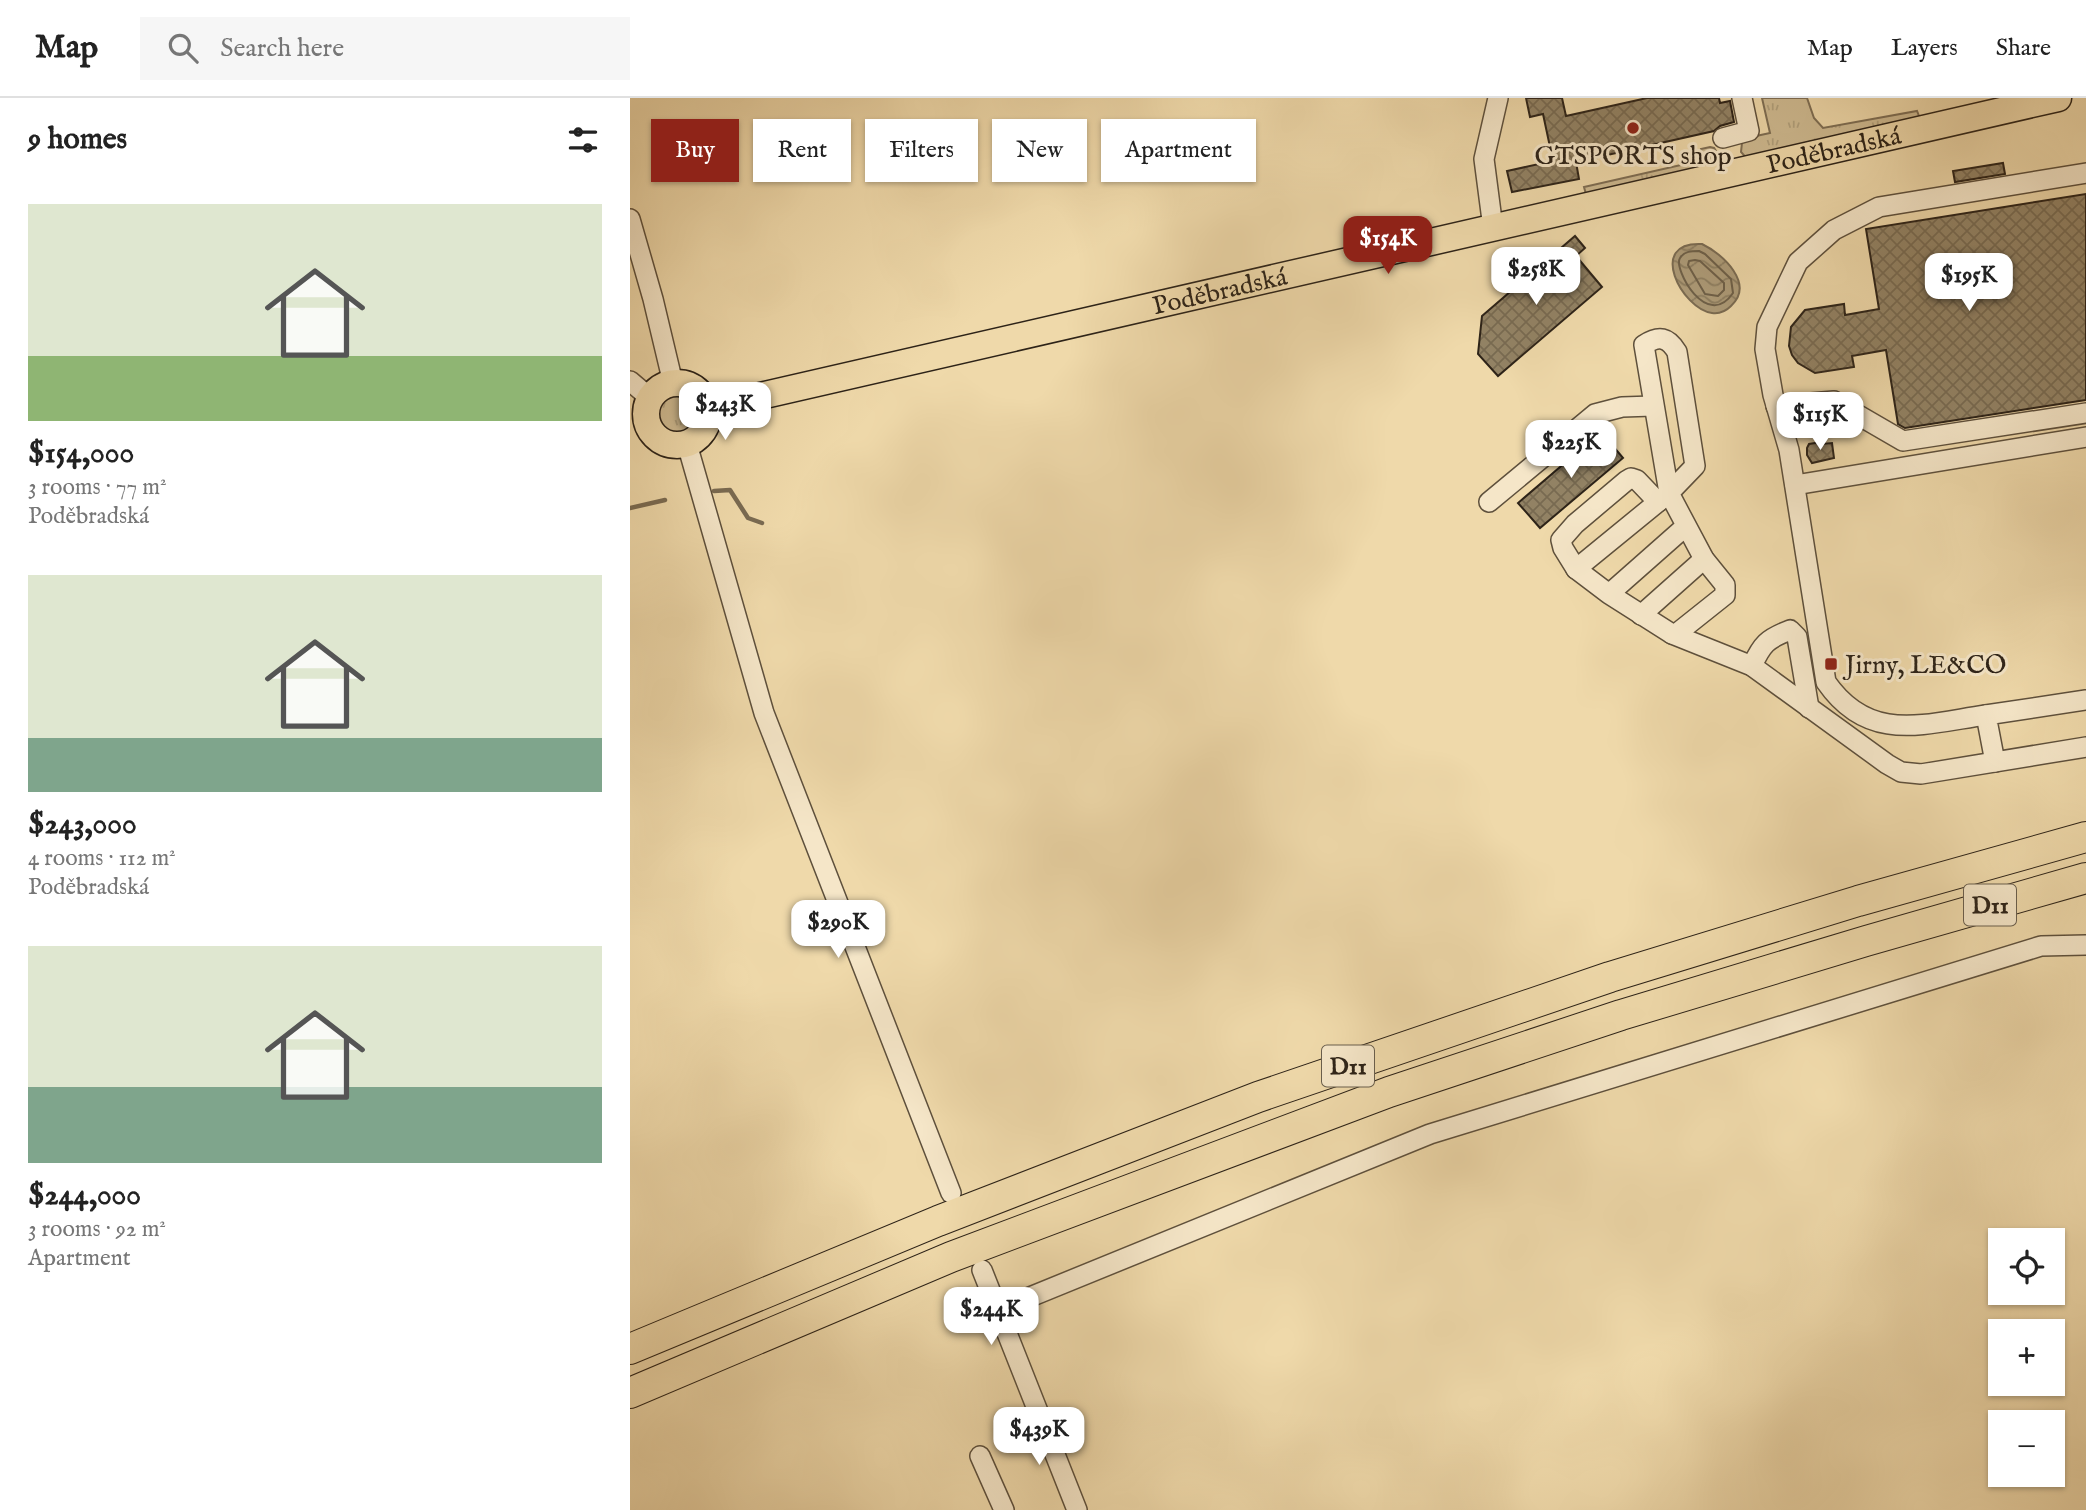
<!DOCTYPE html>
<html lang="en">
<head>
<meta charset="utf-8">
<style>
  :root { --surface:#fff; --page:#f6f6f6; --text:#222; --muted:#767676; --line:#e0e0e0; --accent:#8f2418 }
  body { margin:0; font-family:"IM FELL English",serif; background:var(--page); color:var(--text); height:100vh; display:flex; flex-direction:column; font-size:26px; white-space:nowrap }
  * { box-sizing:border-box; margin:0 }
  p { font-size:23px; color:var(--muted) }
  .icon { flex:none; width:38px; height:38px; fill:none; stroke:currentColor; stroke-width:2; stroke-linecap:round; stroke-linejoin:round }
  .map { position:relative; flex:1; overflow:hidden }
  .drawer { display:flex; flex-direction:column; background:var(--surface); width:630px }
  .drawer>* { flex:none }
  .guide { position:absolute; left:21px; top:21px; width:665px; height:63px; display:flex; gap:14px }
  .tools { position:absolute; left:1358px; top:1130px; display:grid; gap:14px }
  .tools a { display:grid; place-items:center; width:77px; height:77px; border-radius:0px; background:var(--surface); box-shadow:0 2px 5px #0004; font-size:35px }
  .price { position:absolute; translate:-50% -60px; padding:0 16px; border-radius:14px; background:#fff; color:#222; font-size:23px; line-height:46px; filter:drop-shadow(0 2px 4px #0008) }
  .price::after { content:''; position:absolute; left:50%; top:42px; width:21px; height:16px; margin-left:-10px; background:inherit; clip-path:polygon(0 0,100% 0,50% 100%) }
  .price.on { background:var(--accent); color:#fff }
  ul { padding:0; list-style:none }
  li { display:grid; align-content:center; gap:14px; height:371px; padding:0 28px }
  li span { display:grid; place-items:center; height:217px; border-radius:0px; color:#555 }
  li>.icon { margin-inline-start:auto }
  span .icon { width:126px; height:126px; fill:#fffc; stroke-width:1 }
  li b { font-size:30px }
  h2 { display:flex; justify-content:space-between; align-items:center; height:84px; padding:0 28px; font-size:30px }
  .chip { padding:0 24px; border-radius:0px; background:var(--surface); box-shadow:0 2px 5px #0004; font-size:24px; line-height:63px }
  .chip.on { background:var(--accent); color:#fff }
  header { display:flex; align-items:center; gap:42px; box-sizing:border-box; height:98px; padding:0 35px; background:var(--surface); border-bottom:2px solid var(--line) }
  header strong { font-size:33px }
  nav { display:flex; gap:38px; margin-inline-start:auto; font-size:24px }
  .search { width:490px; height:63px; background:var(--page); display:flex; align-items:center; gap:18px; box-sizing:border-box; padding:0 24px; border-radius:0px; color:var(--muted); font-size:26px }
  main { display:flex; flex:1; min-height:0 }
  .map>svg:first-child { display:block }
  .grass { fill:url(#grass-tufts); stroke:#7e6e54; stroke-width:2 }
  .water { fill:url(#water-waves); stroke:#7a6b52; stroke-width:2 }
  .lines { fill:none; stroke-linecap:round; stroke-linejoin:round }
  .shore { stroke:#6d5f48; stroke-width:2 }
  .stream { stroke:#7a6b52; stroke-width:4.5 }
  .building { fill:url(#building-cross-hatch); stroke:#2d2318; stroke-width:2 }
  .minor-casing { stroke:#5e503c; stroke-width:22 }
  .major-casing { stroke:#2d2318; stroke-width:29 }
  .highway-casing { stroke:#2d2318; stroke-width:32 }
  .minor { stroke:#f5e6c8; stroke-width:19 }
  .major { stroke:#efd9aa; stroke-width:26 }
  .highway { stroke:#efd9aa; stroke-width:30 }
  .poi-dot { fill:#8f2418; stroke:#f5e6c8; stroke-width:2.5 }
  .labels { text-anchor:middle; stroke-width:6; stroke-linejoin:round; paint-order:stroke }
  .shield { fill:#f5e6c8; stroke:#695e4d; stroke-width:2 }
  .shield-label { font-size:24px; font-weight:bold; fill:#2d2318 }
  .street-label { font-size:26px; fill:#2d2318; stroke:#f5e6c8 }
  .poi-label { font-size:26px; fill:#2d2318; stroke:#f5e6c8 }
</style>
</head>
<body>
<header>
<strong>Map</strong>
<div class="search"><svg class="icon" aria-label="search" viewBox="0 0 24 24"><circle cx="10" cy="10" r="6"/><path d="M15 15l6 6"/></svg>Search here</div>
<nav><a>Map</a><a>Layers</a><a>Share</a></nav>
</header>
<main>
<section class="drawer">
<h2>9 homes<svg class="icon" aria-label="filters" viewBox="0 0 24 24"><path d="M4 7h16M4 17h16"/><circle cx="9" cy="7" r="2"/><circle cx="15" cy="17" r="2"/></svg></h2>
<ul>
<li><span style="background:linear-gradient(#dfe7d0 70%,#8fb573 0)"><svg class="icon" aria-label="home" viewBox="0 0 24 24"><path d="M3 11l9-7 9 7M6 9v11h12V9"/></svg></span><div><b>$154,000</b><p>3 rooms · 77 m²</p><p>Poděbradská</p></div></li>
<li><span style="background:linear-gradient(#dfe7d0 75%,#7fa58c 0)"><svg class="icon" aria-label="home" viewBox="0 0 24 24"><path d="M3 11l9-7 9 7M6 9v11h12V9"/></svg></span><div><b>$243,000</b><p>4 rooms · 112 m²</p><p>Poděbradská</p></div></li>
<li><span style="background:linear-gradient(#dfe7d0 65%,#7fa58c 0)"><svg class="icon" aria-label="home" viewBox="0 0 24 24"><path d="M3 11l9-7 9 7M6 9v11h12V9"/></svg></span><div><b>$244,000</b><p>3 rooms · 92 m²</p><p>Apartment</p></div></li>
</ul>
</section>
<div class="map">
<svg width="1456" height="1412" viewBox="0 0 1456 1412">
  <defs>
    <pattern id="grass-tufts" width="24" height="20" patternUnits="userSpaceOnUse" patternTransform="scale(1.75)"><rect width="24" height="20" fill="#ceba91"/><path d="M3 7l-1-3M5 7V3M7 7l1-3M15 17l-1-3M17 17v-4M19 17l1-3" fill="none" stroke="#b1a07c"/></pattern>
    <pattern id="water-waves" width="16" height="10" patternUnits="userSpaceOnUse" patternTransform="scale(1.75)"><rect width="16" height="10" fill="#ad9b78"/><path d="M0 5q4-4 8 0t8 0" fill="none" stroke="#8d7e61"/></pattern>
    <pattern id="building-cross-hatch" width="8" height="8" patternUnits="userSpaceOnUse" patternTransform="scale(1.75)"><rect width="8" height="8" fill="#928264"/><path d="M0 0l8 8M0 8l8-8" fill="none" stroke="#786a51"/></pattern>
  </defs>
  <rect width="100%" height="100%" fill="#efd9aa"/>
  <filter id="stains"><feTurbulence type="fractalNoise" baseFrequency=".00286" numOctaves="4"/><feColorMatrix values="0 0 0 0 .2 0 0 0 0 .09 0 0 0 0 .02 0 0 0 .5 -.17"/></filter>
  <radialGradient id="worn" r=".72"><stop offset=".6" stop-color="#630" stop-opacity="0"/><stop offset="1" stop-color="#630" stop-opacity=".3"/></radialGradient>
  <g class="grass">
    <polygon points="1132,0 1177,0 1184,20 1193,30 1287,13 1291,23 1119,63 1111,54 1112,45 1117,40 1140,35"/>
    <polygon points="1080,49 1084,50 1090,59 1086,70 957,100 954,89 1073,62 1071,51"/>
    <circle cx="48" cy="316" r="23"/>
  </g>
  <path class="water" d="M1072,146C1093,156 1125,186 1101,208C1096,213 1089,216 1082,215C1052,211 1016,143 1072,146Z"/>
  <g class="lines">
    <g class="shore">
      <path d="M1069,153L1075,156L1101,181L1103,195C1077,233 1043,171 1050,160C1054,153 1062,153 1069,153Z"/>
      <polygon points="1065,162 1070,163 1094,185 1094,192 1088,198 1075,196 1058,167 1059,163"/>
    </g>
    <g class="stream">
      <polyline points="84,393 100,392 118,420 132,425"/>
      <polyline points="0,410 35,402"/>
    </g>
  </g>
  <g class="building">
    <polygon points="896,0 932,0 936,18 1017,0 1089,0 1090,5 1100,3 1104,24 1090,28 1084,33 946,64 949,81 882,94 877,73 923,63 913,16 900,19"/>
    <polygon points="1373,65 1375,76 1325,84 1323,73"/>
    <polygon points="1456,96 1456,302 1275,330 1268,326 1256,252 1222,258 1224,269 1185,275 1168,265 1162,257 1159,248 1161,229 1175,212 1214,206 1215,217 1249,211 1236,131"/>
    <polygon points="945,138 955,150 946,158 972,189 868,278 848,256 852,218"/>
    <polygon points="971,334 993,360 910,430 888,405"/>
    <polygon points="1192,344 1192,346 1202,345 1204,360 1182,365 1177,357 1177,350 1179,346"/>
  </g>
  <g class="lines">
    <defs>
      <g id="minor">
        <polyline points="1093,40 1119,33 1112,0"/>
        <polyline points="0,121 23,201 43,285"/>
        <polyline points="863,130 854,61 868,0"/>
        <polyline points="0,283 20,300"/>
        <polyline points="1146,308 1204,303 1273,343 1456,315"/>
        <polyline points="57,346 134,615 321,1095"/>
        <polyline points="1165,387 1456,339"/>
        <polyline points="859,404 965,316 992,309 1023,308"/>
        <polyline points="946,471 933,450 931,442 945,426 996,383 1001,380 1007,382 1028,404"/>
        <path d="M979,496L1042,536H1046L1095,497V487L1074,461L1039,395L1014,247C1029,237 1038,239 1047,254L1065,368L1039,395L946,471L979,496L1056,428"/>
        <polyline points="1011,517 1074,461"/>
        <polyline points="1042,536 1122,568 1257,666 1271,674 1291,676 1456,649"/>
        <path d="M1122,568C1132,546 1137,541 1160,532L1167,539L1179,610"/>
        <path d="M1356,617C1293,626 1239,646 1196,584L1159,352L1143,297L1135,251L1137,229L1168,164L1204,132L1249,109L1456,75"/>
        <polyline points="1365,664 1356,617 1456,602"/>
        <polyline points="352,1172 447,1412"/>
        <polyline points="368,1212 800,1036 1411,848 1456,847"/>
        <polyline points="350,1358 374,1412"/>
      </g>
      <g id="major">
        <circle cx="47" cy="316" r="31"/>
        <path id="s1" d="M78,310L1428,0"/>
      </g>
      <g id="highway">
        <polyline points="0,1251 308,1123 628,999 980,879 1228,803 1456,739"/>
        <polyline points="0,1295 321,1159 759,994 991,917 1236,843 1456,780"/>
      </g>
    </defs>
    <use href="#minor" class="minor-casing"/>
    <use href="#major" class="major-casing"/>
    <use href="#highway" class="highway-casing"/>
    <use href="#minor" class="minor"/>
    <use href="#major" class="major"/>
    <use href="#highway" class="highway"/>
  </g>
  <g class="poi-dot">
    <circle cx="1003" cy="30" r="7"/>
    <rect x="1194" y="559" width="14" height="14" rx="3.5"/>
  </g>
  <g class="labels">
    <g class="shield">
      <rect x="1334" y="786.5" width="52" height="41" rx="5"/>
      <rect x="692" y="947.5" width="52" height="41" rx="5"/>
    </g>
    <g class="shield-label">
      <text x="1360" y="815">D11</text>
      <text x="718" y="976">D11</text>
    </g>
    <g class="street-label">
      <text dy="9" stroke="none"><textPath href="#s1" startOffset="1155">Poděbradská</textPath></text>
      <text dy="9" stroke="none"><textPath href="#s1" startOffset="525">Poděbradská</textPath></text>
    </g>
    <g class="poi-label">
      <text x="1003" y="66">GTSPORTS shop</text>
      <text x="1215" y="575" text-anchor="start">Jirny, LE&amp;CO</text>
    </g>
  </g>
  <rect width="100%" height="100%" filter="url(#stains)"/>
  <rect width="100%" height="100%" fill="url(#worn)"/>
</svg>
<div class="tools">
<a><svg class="icon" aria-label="locate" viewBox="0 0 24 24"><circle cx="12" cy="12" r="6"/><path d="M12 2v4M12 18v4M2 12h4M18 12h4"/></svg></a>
<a>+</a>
<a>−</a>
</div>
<b class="price on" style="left:758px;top:178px">$154K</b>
<b class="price" style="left:906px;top:209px">$258K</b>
<b class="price" style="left:1339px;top:215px">$195K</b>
<b class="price" style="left:95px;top:344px">$243K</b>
<b class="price" style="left:1190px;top:354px">$115K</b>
<b class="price" style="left:941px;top:382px">$225K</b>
<b class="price" style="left:208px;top:862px">$290K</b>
<b class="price" style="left:361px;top:1249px">$244K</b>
<b class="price" style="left:409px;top:1369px">$439K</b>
<div class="guide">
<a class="chip on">Buy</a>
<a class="chip">Rent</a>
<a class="chip">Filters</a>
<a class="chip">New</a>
<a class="chip">Apartment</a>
</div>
</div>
</main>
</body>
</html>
